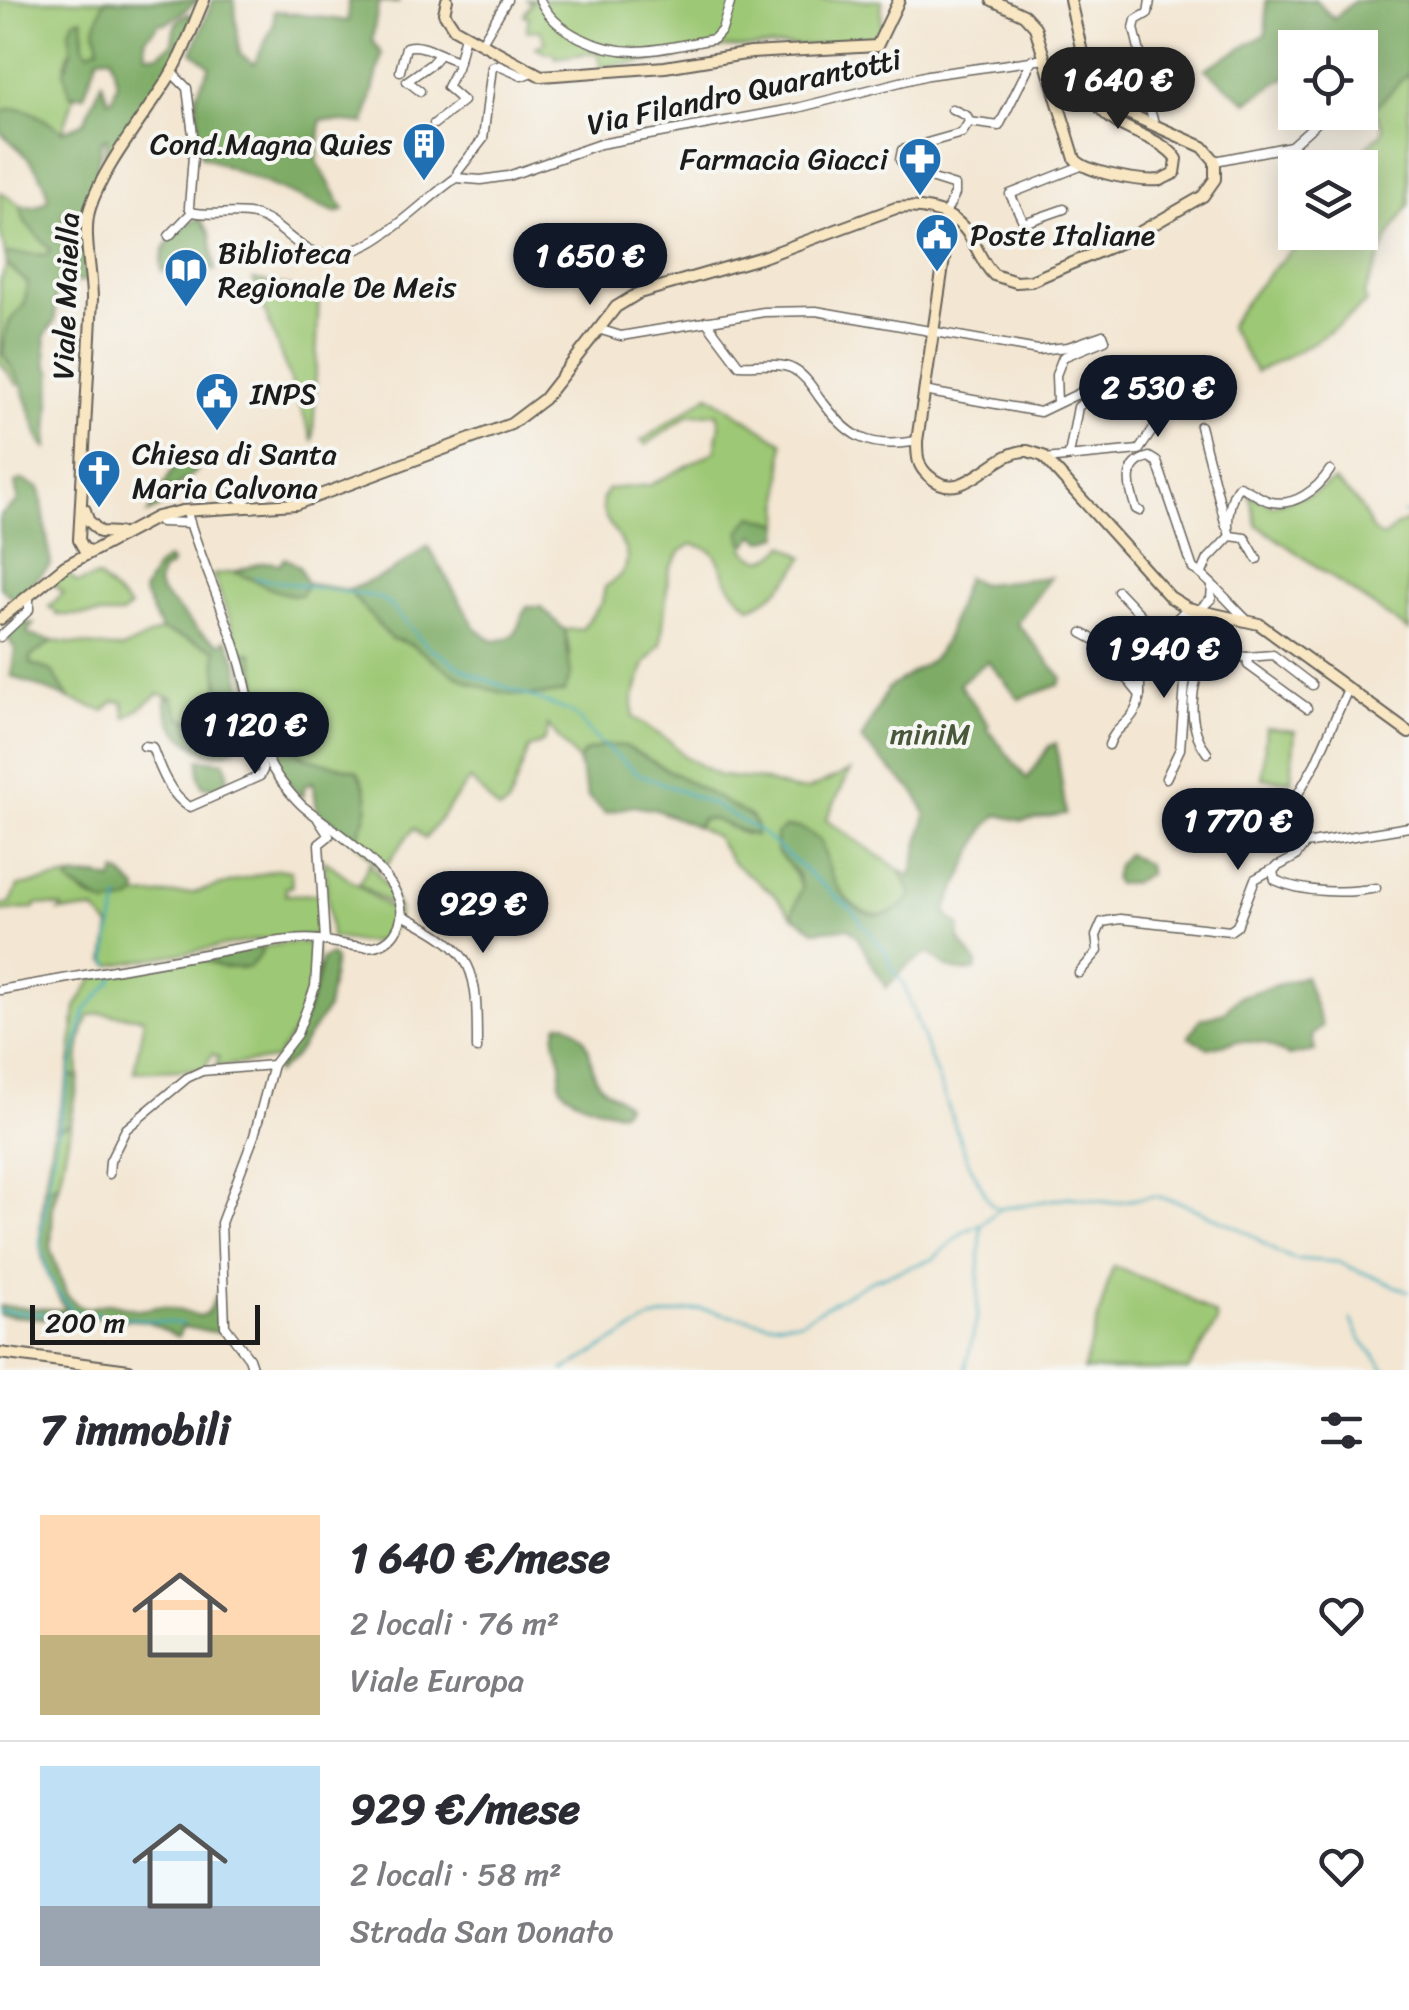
<!DOCTYPE html>
<html lang="it">
<head>
<meta charset="utf-8">
<style>
  :root { --surface:#fff; --page:#f2f2f3; --text:#2b2b33; --muted:#7c7c81; --line:#e1e1e2; --accent:#111827 }
  body { margin:0; font-family:Sriracha,sans-serif; background:var(--page); color:var(--text); height:100vh; display:flex; flex-direction:column; font-size:38px; white-space:nowrap }
  * { box-sizing:border-box; margin:0 }
  p { font-size:32px; color:var(--muted) }
  .icon { flex:none; width:55px; height:55px; fill:none; stroke:currentColor; stroke-width:2; stroke-linecap:round; stroke-linejoin:round }
  .map { position:relative; height:1370px; overflow:hidden }
  .sheet { display:flex; flex-direction:column; background:var(--surface); flex:1 }
  .sheet>* { flex:none }
  .controls { position:absolute; left:1278px; top:30px; display:grid; gap:20px }
  .controls a { display:grid; place-items:center; width:100px; height:100px; border-radius:0px; background:var(--surface); box-shadow:0 5px 25px #0003; font-size:50px }
  .scale { position:absolute; left:30px; bottom:25px; width:230px; box-sizing:border-box; padding-left:10px; border:5px solid #1c1c1c; border-top:0; font-size:28px; line-height:35px; white-space:nowrap; color:#1c1c1c; -webkit-text-stroke:8px #f6f6f2; paint-order:stroke }
  .price { position:absolute; translate:-50% -85px; padding:0 22px; border-radius:35px; background:var(--accent); color:#fff; font-size:32px; line-height:65px; filter:drop-shadow(0 2px 5px #0008) }
  .price::after { content:''; position:absolute; left:50%; top:60px; width:30px; height:22px; margin-left:-15px; background:inherit; clip-path:polygon(0 0,100% 0,50% 100%) }
  .price.selected { background:#222; color:#fff }
  ul { padding:0; list-style:none }
  li { display:flex; align-items:center; gap:30px; height:250px; padding:0 40px }
  li+li { border-top:2px solid var(--line) }
  li span { display:grid; place-items:center; flex:none; width:280px; height:200px; border-radius:0px; color:#555 }
  li>.icon { margin-inline-start:auto }
  span .icon { width:120px; height:120px; fill:#fffc; stroke-width:1 }
  li b { font-size:42px }
  h2 { display:flex; justify-content:space-between; align-items:center; height:120px; padding:0 40px; font-size:42px }
  .map>svg:first-child { display:block }
  .green { fill:#9dc875; stroke:#5c7248; stroke-width:2.5 }
  .forest { fill:#7eac66; stroke:#4d6441; stroke-width:2.5 }
  .lines { fill:none; stroke-linecap:round; stroke-linejoin:round }
  .stream { stroke:#3eabbc; stroke-width:2.5 }
  .street-tunnel { stroke:#c8beae; stroke-width:8; stroke-dasharray:8 4; stroke-linecap:butt }
  .street-casing { stroke:#67635c; stroke-width:11 }
  .secondary-casing { stroke:#67635c; stroke-width:14 }
  .street { stroke:#fff; stroke-width:8 }
  .secondary { stroke:#f9e7c3; stroke-width:10 }
  .labels { text-anchor:middle; stroke-width:8; stroke-linejoin:round; paint-order:stroke }
  .street-label { font-size:30px; fill:#1c1c1c; stroke:#f6f6f2 }
  .poi-label { font-size:30px; fill:#1c1c1c; stroke:#f6f6f2; text-anchor:start }
  .park-label { font-size:30px; fill:#49583b; stroke:#f6f6f2 }
</style>
</head>
<body>
<div class="map">
<svg width="1409" height="1370" viewBox="0 0 1409 1370">
  <rect width="100%" height="100%" fill="#f6f6f2"/>
  <filter id="ink" filterUnits="userSpaceOnUse"><feTurbulence type="fractalNoise" baseFrequency=".01" numOctaves="2"/><feDisplacementMap in="SourceGraphic" scale="20" xChannelSelector="R" yChannelSelector="G"/><feConvolveMatrix kernelMatrix="1 2 1 2 8 2 1 2 1" color-interpolation-filters="sRGB"/></filter>
  <filter id="wash" filterUnits="userSpaceOnUse"><feTurbulence type="fractalNoise" baseFrequency=".0048" numOctaves="4" result="noise"/><feDisplacementMap in="SourceGraphic" scale="40" xChannelSelector="R" yChannelSelector="G"/><feGaussianBlur stdDeviation="2.25" result="paint"/><feColorMatrix in="noise" values="0 0 0 0 0 0 0 0 0 0 0 0 0 0 0 0 0 1.4 0 .05"/><feComposite in="paint" operator="in"/></filter>
  <g filter="url(#wash)">
    <rect width="100%" height="100%" fill="#f3e6d2"/>
    <g class="green">
      <path d="M0,0H104L96,28L99,47L88,52L84,45L82,18L65,65L70,95L74,97L63,131C41,119 26,102 0,112Z"/>
      <polygon points="527,0 882,0 881,36 875,43 720,48 677,53 678,58 600,67 598,52 556,58 554,53 547,53 536,47 546,42 540,30 526,31 529,17 524,15 531,3"/>
      <path d="M1409,72V205L1389,236L1364,294L1366,302C1335,333 1296,353 1256,372L1229,327C1241,303 1294,238 1321,233C1332,230 1348,233 1360,232C1360,220 1365,208 1364,197C1364,181 1360,182 1365,162L1359,154L1381,134L1383,127L1374,109Z"/>
      <polygon points="0,192 20,205 25,222 50,250 48,255 5,253 0,230"/>
      <polygon points="7,265 28,283 24,305 10,321 4,338 3,354 21,383 17,385 0,362 0,281"/>
      <polygon points="253,280 319,293 313,441"/>
      <path d="M709,395L783,443L781,524L768,523L757,517L743,542L746,543L744,549C759,565 772,561 785,545L804,557C793,577 772,600 750,607C742,600 733,592 728,582C716,559 721,550 692,544L681,551L669,570L661,644L645,664L633,700V717L672,743L685,757L720,776L762,780L793,790H807L850,771L826,820L900,870L912,895C884,931 851,914 833,878C827,866 825,852 820,840L788,863L802,887L792,915L774,894L732,862L716,837L697,827L702,819H712L747,835L709,793L625,746L585,752L578,761L548,726C546,743 543,743 529,748L508,805L499,811L470,779L425,839L414,828L382,871L355,841C369,812 374,799 357,771L304,757L288,743L260,695L248,652L241,651L213,575L232,572L348,590L391,639C419,642 448,672 475,685L570,655L565,630L582,629L602,602L605,587C665,550 580,525 608,489L650,485L715,451L720,425L717,413L689,415L646,445L641,441Z"/>
      <path d="M1334,481C1343,489 1352,496 1359,505C1369,518 1367,533 1385,537L1397,525L1409,520V631L1257,525L1249,494L1271,505L1313,493Z"/>
      <polygon points="65,570 77,583 98,577 130,607 121,615 56,615 57,612 49,607 63,593 52,582"/>
      <path d="M161,630L217,649C213,675 240,737 181,718L172,697L159,694L126,718L123,702L114,701L104,711L69,699L52,671L31,664L30,657L53,641L122,649Z"/>
      <polygon points="1266,728 1295,731 1291,781 1262,778"/>
      <path d="M324,860L398,915C387,953 362,942 331,937Z"/>
      <polygon points="369,863 391,891 399,910 359,884"/>
      <path d="M278,869L291,871L292,887H286V895L320,894L322,934L264,939L110,966L105,961L110,927L94,910L59,911L62,907L36,904L35,908L0,912V905L10,904L18,886L70,877L69,883C89,900 112,913 137,896L193,893Z"/>
      <path d="M286,943H313C329,981 297,1029 275,1059L215,1067L219,1057L212,1054L205,1069L134,1072L144,1018L100,1013L89,1016C80,1036 77,1055 79,1077L69,1075L76,1007L95,976L207,955C222,966 230,970 249,967L263,947Z"/>
      <polygon points="71,1124 59,1183 44,1189 54,1130"/>
      <polygon points="1113,1266 1180,1293 1216,1316 1217,1322 1188,1370 1083,1370"/>
    </g>
    <g class="forest">
      <path d="M104,0H199L166,24L160,23L145,39L146,55L159,54L172,44C174,29 173,19 189,14L194,20L169,75L107,165L104,161L107,138L102,140L85,233L79,229C79,220 77,213 68,208L63,213L65,228C79,243 90,247 83,270L89,278L87,281L61,283L56,288L55,321L45,335L47,365L52,372L47,448L41,443L21,383L3,354L4,338L10,321L24,305L28,283L7,265L5,253L48,255L50,249L25,222L20,205C31,208 41,208 48,198C46,172 19,148 0,132V112C27,101 40,119 63,131L84,122L102,82L108,100L112,99L117,84L111,56L98,57L84,95H70L64,71L72,51L69,32L74,20L82,18L84,45L88,52L99,47L95,28Z"/>
      <polygon points="213,0 234,0 240,54 254,64 274,24 274,11 348,21 348,0 399,0 398,3 379,2 372,40 382,54 365,124 321,120 317,161 344,210 337,213 201,156 196,95 210,66 192,52"/>
      <polygon points="1266,0 1315,0 1334,19 1355,0 1409,0 1409,72 1374,109 1360,95 1360,48 1295,48 1295,71 1247,102 1205,69 1266,34"/>
      <path d="M200,218L210,233L215,271L183,261L162,272C158,246 177,227 200,218Z"/>
      <polygon points="178,460 197,471 177,487 172,505 166,506 171,488 167,487 159,508 148,513"/>
      <polygon points="22,480 40,488 51,564 16,601 0,587 0,515 18,502 15,483"/>
      <polygon points="752,516 781,524 780,536 763,541 755,535 748,544 743,542 740,531"/>
      <path d="M428,546L475,627L493,641C522,639 514,628 527,607H541L565,630L571,675L564,692C518,702 477,691 438,664C422,653 412,641 391,639L348,590L388,574Z"/>
      <path d="M285,558L299,566L307,584L301,595C274,596 256,578 232,572C250,569 261,558 280,564Z"/>
      <path d="M167,559L171,562L170,567L161,571L158,586L162,593L199,631L220,644L227,639L237,662L248,714L240,724L238,744C211,770 162,731 166,698L172,697L181,718C239,738 213,675 216,649L161,630L143,592L156,567Z"/>
      <path d="M966,577L981,584L1051,577L1017,623L1062,678L1059,685L1019,699L988,661L959,684L989,725L987,728L1027,779L1049,746L1056,743L1066,814L1022,821L998,815L985,828L946,909L950,918L960,925L959,939L977,963L976,970C956,976 944,966 929,953L908,965L886,988L856,935L848,928L816,931L792,915L802,887L797,874L776,851V834L786,827L801,828L820,840C825,852 827,866 833,878C850,913 883,932 912,895L900,870L911,876L926,814L916,794L861,740L888,688L933,659L945,641Z"/>
      <polygon points="21,621 34,624 27,632 29,635 53,641 30,657 31,664 52,671 69,699 11,676 15,649 6,635"/>
      <path d="M241,651L253,654L260,695L282,737L304,757L357,771C374,799 369,812 355,841L317,810L313,782L305,785L303,798C268,769 249,695 241,651Z"/>
      <polygon points="606,745 625,746 751,817 757,827 755,836 712,819 702,819 697,827 656,810 633,806 605,813 588,797 578,761 585,752"/>
      <polygon points="199,759 225,762 228,775 223,788 203,787 199,776"/>
      <polygon points="1127,854 1146,864 1149,874 1133,883 1117,884 1114,880 1117,865"/>
      <polygon points="116,872 122,874 138,890 137,896 129,901 106,905 69,883 70,877 97,876 113,880"/>
      <polygon points="263,947 260,956 249,967 224,968 202,959 207,955"/>
      <path d="M330,955L335,959L327,1009L293,1059L276,1073V1064C300,1033 315,998 322,959Z"/>
      <polygon points="1305,976 1322,1026 1312,1036 1315,1051 1288,1056 1264,1043 1238,1041 1208,1048 1189,1036 1200,1019 1224,1012 1238,997"/>
      <path d="M566,1023C599,1041 585,1065 600,1084C607,1093 618,1096 626,1104L623,1111C612,1115 564,1098 560,1085C558,1079 563,1070 561,1062C557,1047 552,1040 558,1024Z"/>
      <polygon points="69,1075 79,1077 71,1124 54,1130"/>
      <path d="M59,1183L53,1204L51,1251L67,1295L77,1305L88,1308L110,1303L140,1310L162,1306L200,1316L207,1313L217,1294L221,1333L182,1327L178,1337L146,1321L83,1316L73,1325L55,1319L0,1315V1306L66,1310C36,1258 38,1248 44,1189Z"/>
    </g>
    <g class="lines">
      <g class="stream">
        <polyline points="1403,513 1409,514"/>
        <polyline points="255,578 377,597 391,606 427,646 472,674 573,713 598,741 637,773 714,805 758,830 852,910 886,952 891,967 903,983 967,1159 990,1203 999,1209"/>
        <polyline points="111,966 107,961 109,939 119,898"/>
        <polyline points="113,975 112,981 85,1011 59,1120 43,1218 40,1241 47,1272 56,1290 73,1312 183,1324"/>
        <polyline points="0,1311 69,1316 72,1313"/>
        <polyline points="1351,1319 1360,1338 1386,1370"/>
        <polyline points="564,1370 652,1319 678,1313 701,1309 768,1323 801,1321 870,1281 933,1259 963,1232 983,1223 999,1209 1069,1197 1113,1203 1154,1196 1180,1202 1247,1232 1278,1253 1295,1259 1338,1262 1409,1292"/>
        <polyline points="965,1370 977,1318 981,1224"/>
      </g>
    </g>
  </g>
  <g filter="url(#ink)">
    <g class="lines">
      <polyline class="street-tunnel" points="188,516 188,500 196,491 212,487 230,492"/>
      <defs>
        <g id="street">
          <path d="M540,0C555,33 600,51 635,51C661,51 689,43 714,39L722,30L731,0"/>
          <polyline points="1150,0 1148,13 1136,20 1134,28 1147,82 1144,91 1155,126"/>
          <polyline points="481,44 507,0"/>
          <path d="M400,71L406,47C424,42 441,57 459,61"/>
          <path d="M172,73L187,88L194,143L189,207L192,212C211,217 234,210 254,215C278,221 292,245 314,252C365,269 418,203 456,178L458,171L483,139L492,67L497,65L522,76L532,72"/>
          <polyline points="420,91 407,81 431,64 438,56"/>
          <polyline points="969,122 999,126 1032,60"/>
          <polyline points="434,124 463,101 447,87 457,68 465,35"/>
          <polyline points="1215,161 1291,146 1329,112"/>
          <polyline points="456,178 481,180 508,176 600,144 797,108 928,75 1045,59"/>
          <polyline points="1064,209 1024,223 1010,194 1081,166"/>
          <polyline points="944,216 955,194 955,186 908,171 900,160 902,150 962,133 969,122 967,116 952,109"/>
          <polyline points="169,236 192,212"/>
          <path d="M706,321L739,365C754,366 780,362 793,369C805,375 812,387 819,397C848,437 867,450 917,441"/>
          <polyline points="598,329 621,336 764,312 816,311 1038,350 1068,347 1103,335"/>
          <polyline points="924,391 1040,412 1113,377"/>
          <polyline points="1057,403 1056,375 1063,357 1105,340 1103,335"/>
          <polyline points="1200,426 1226,526"/>
          <polyline points="1069,455 1078,407 1102,387"/>
          <polyline points="1045,459 1139,450 1186,381"/>
          <polyline points="230,492 252,508"/>
          <path d="M1140,511L1136,509C1129,488 1122,464 1149,457L1157,462L1193,569C1206,575 1234,608 1248,621"/>
          <polyline points="157,517 161,522 190,523"/>
          <path d="M1257,559L1245,538L1230,536C1225,524 1230,496 1239,486C1249,490 1258,497 1268,501C1293,509 1318,489 1330,470"/>
          <polyline points="1202,573 1208,559 1230,536"/>
          <polyline points="1118,591 1160,635"/>
          <polyline points="1199,610 1211,599 1212,586"/>
          <polyline points="1082,633 1121,654 1127,679 1140,695 1140,668 1160,635 1188,608 1208,653"/>
          <polyline points="0,637 29,610 29,598"/>
          <polyline points="1208,653 1247,657 1273,655 1312,685"/>
          <polyline points="1247,657 1248,665 1307,708"/>
          <path d="M1109,745C1116,723 1135,725 1140,695"/>
          <path d="M144,746L152,747C159,766 171,798 190,807L260,776L263,770L256,744"/>
          <path d="M1207,753C1186,724 1189,683 1208,653"/>
          <polyline points="1166,778 1180,749 1185,684 1202,639"/>
          <polyline points="318,819 329,836 319,844 325,941"/>
          <polyline points="1305,844 1409,827"/>
          <path d="M1277,866L1273,872L1275,880C1303,893 1347,894 1376,888"/>
          <path d="M402,915C477,952 477,968 477,1049"/>
          <polyline points="1079,973 1098,951 1096,936 1102,922 1120,919 1230,931 1237,926 1255,879 1295,857 1305,844 1287,813 1315,764 1348,689"/>
          <path d="M0,990L273,942C288,940 303,938 318,940C347,943 384,960 399,925C417,884 333,829 305,808C296,801 287,789 280,780C252,743 252,701 239,659C225,610 202,564 188,516"/>
          <polyline points="109,1174 110,1161 126,1129 187,1078 202,1071 273,1065"/>
          <polyline points="253,1370 249,1358 225,1326 221,1223 254,1136 273,1065 297,1034 315,987 318,940"/>
        </g>
        <g id="secondary">
          <polyline points="447,0 444,13 454,28 541,76 665,67 751,53 877,46 899,0"/>
          <path d="M992,0L1024,15L1035,27L1075,159C1086,173 1141,182 1160,180C1163,179 1172,174 1175,173L1177,159C1159,135 1121,133 1101,109L1100,101L1090,87L1070,0"/>
          <path d="M950,218L917,441C917,456 917,466 929,476C964,508 993,449 1028,451C1029,451 1042,456 1043,456L1170,597L1188,608L1259,624L1409,733"/>
          <polyline points="85,510 88,520 100,532 119,533"/>
          <path d="M92,551L84,549L79,540L92,299C92,272 82,232 90,208C103,166 146,115 169,77C184,53 193,25 204,0"/>
          <path d="M0,619L65,566L157,517L182,511L296,504L511,424L544,399L616,307L639,293L763,257L896,208C918,205 948,210 964,228C976,242 980,262 994,275L1016,282L1031,281L1128,239L1203,196L1215,179V161L1203,147L1100,101"/>
          <polyline points="0,1353 129,1370"/>
        </g>
      </defs>
      <use href="#street" class="street-casing"/>
      <use href="#secondary" class="secondary-casing"/>
      <use href="#street" class="street"/>
      <use href="#secondary" class="secondary"/>
    </g>
  </g>
  <defs>
    <symbol id="building-pin" viewBox="-11 -11 22 30"><path d="M0 17L-7.5 6A9.5 9.5 0 1 1 7.5 6Z" fill="#1f6fb2" stroke="#f6f6f2"/><path d="M-4-6H4V6H1V3H-1V6H-4ZM-2.5-4.3h1.7v1.8h-1.7ZM.8-4.3h1.7v1.8H.8ZM-2.5-1h1.7V.8h-1.7ZM.8-1h1.7V.8H.8Z" fill="#fff"/></symbol>
    <symbol id="pharmacy-pin" viewBox="-11 -11 22 30"><path d="M0 17L-7.5 6A9.5 9.5 0 1 1 7.5 6Z" fill="#1f6fb2" stroke="#f6f6f2"/><path d="M-2-6h4v4h4v4h-4v4h-4v-4h-4v-4h4Z" fill="#fff"/></symbol>
    <symbol id="civic-pin" viewBox="-11 -11 22 30"><path d="M0 17L-7.5 6A9.5 9.5 0 1 1 7.5 6Z" fill="#1f6fb2" stroke="#f6f6f2"/><path d="M-.6-6.5H3V-4.5H.6V-3L4-1V1h2V6H-6V1h2V-1L-.6-3ZM-1.2 2.5V6h2.4V2.5Z" fill="#fff"/></symbol>
    <symbol id="library-pin" viewBox="-11 -11 22 30"><path d="M0 17L-7.5 6A9.5 9.5 0 1 1 7.5 6Z" fill="#1f6fb2" stroke="#f6f6f2"/><path d="M-6-4Q-3-5.5-.7-3.5V5Q-3 3-6 4ZM6-4Q3-5.5 .7-3.5V5Q3 3 6 4Z" fill="#fff"/></symbol>
    <symbol id="church-pin" viewBox="-11 -11 22 30"><path d="M0 17L-7.5 6A9.5 9.5 0 1 1 7.5 6Z" fill="#1f6fb2" stroke="#f6f6f2"/><path d="M-1.2-6h2.4v3.5h3.3v2.4h-3.3V6h-2.4V-.1h-3.3v-2.4h3.3Z" fill="#fff"/></symbol>
  </defs>
  <g fill-rule="evenodd">
    <use href="#building-pin" x="399" y="119" width="50" height="68"/>
    <use href="#pharmacy-pin" x="895" y="134" width="50" height="68"/>
    <use href="#civic-pin" x="912" y="210" width="50" height="68"/>
    <use href="#library-pin" x="161" y="245" width="50" height="68"/>
    <use href="#civic-pin" x="192" y="369" width="50" height="68"/>
    <use href="#church-pin" x="74" y="446" width="50" height="68"/>
  </g>
  <g class="labels">
    <g class="street-label">
      <text transform="translate(744 92) rotate(-12)" y="10">Via Filandro Quarantotti</text>
      <text transform="translate(66 296) rotate(-88)" y="10">Viale Maiella</text>
    </g>
    <g class="poi-label">
      <text x="392" y="154" text-anchor="end">Cond.Magna Quies</text>
      <text x="888" y="169" text-anchor="end">Farmacia Giacci</text>
      <text x="970" y="245">Poste Italiane</text>
      <text x="218" y="263">Biblioteca<tspan x="218" dy="34">Regionale De Meis</tspan></text>
      <text x="250" y="404">INPS</text>
      <text x="132" y="464">Chiesa di Santa<tspan x="132" dy="34">Maria Calvona</tspan></text>
    </g>
    <g class="park-label">
      <text x="930" y="744">miniM</text>
    </g>
  </g>
</svg>
<div class="controls">
<a><svg class="icon" aria-label="locate" viewBox="0 0 24 24"><circle cx="12" cy="12" r="6"/><path d="M12 2v4M12 18v4M2 12h4M18 12h4"/></svg></a>
<a><svg class="icon" aria-label="layers" viewBox="0 0 24 24"><path d="M12 4l9 5-9 5-9-5zM3 14l9 5 9-5"/></svg></a>
</div>
<div class="scale">200 m</div>
<b class="price selected" style="left:1118px;top:132px">1 640 €</b>
<b class="price" style="left:590px;top:308px">1 650 €</b>
<b class="price" style="left:1158px;top:440px">2 530 €</b>
<b class="price" style="left:1164px;top:701px">1 940 €</b>
<b class="price" style="left:255px;top:777px">1 120 €</b>
<b class="price" style="left:1238px;top:873px">1 770 €</b>
<b class="price" style="left:483px;top:956px">929 €</b>
</div>
<section class="sheet">
<h2>7 immobili<svg class="icon" aria-label="filters" viewBox="0 0 24 24"><path d="M4 7h16M4 17h16"/><circle cx="9" cy="7" r="2"/><circle cx="15" cy="17" r="2"/></svg></h2>
<ul>
<li><span style="background:linear-gradient(#ffd9b3 60%,#c2b280 0)"><svg class="icon" aria-label="home" viewBox="0 0 24 24"><path d="M3 11l9-7 9 7M6 9v11h12V9"/></svg></span><div><b>1 640 €/mese</b><p>2 locali · 76 m²</p><p>Viale Europa</p></div><svg class="icon" aria-label="heart" viewBox="0 0 24 24"><path d="M12 20l-8-8c-3-5 5-10 8-4 3-6 11-1 8 4z"/></svg></li>
<li><span style="background:linear-gradient(#bfe0f5 70%,#9aa5b1 0)"><svg class="icon" aria-label="home" viewBox="0 0 24 24"><path d="M3 11l9-7 9 7M6 9v11h12V9"/></svg></span><div><b>929 €/mese</b><p>2 locali · 58 m²</p><p>Strada San Donato</p></div><svg class="icon" aria-label="heart" viewBox="0 0 24 24"><path d="M12 20l-8-8c-3-5 5-10 8-4 3-6 11-1 8 4z"/></svg></li>
</ul>
</section>
</body>
</html>
